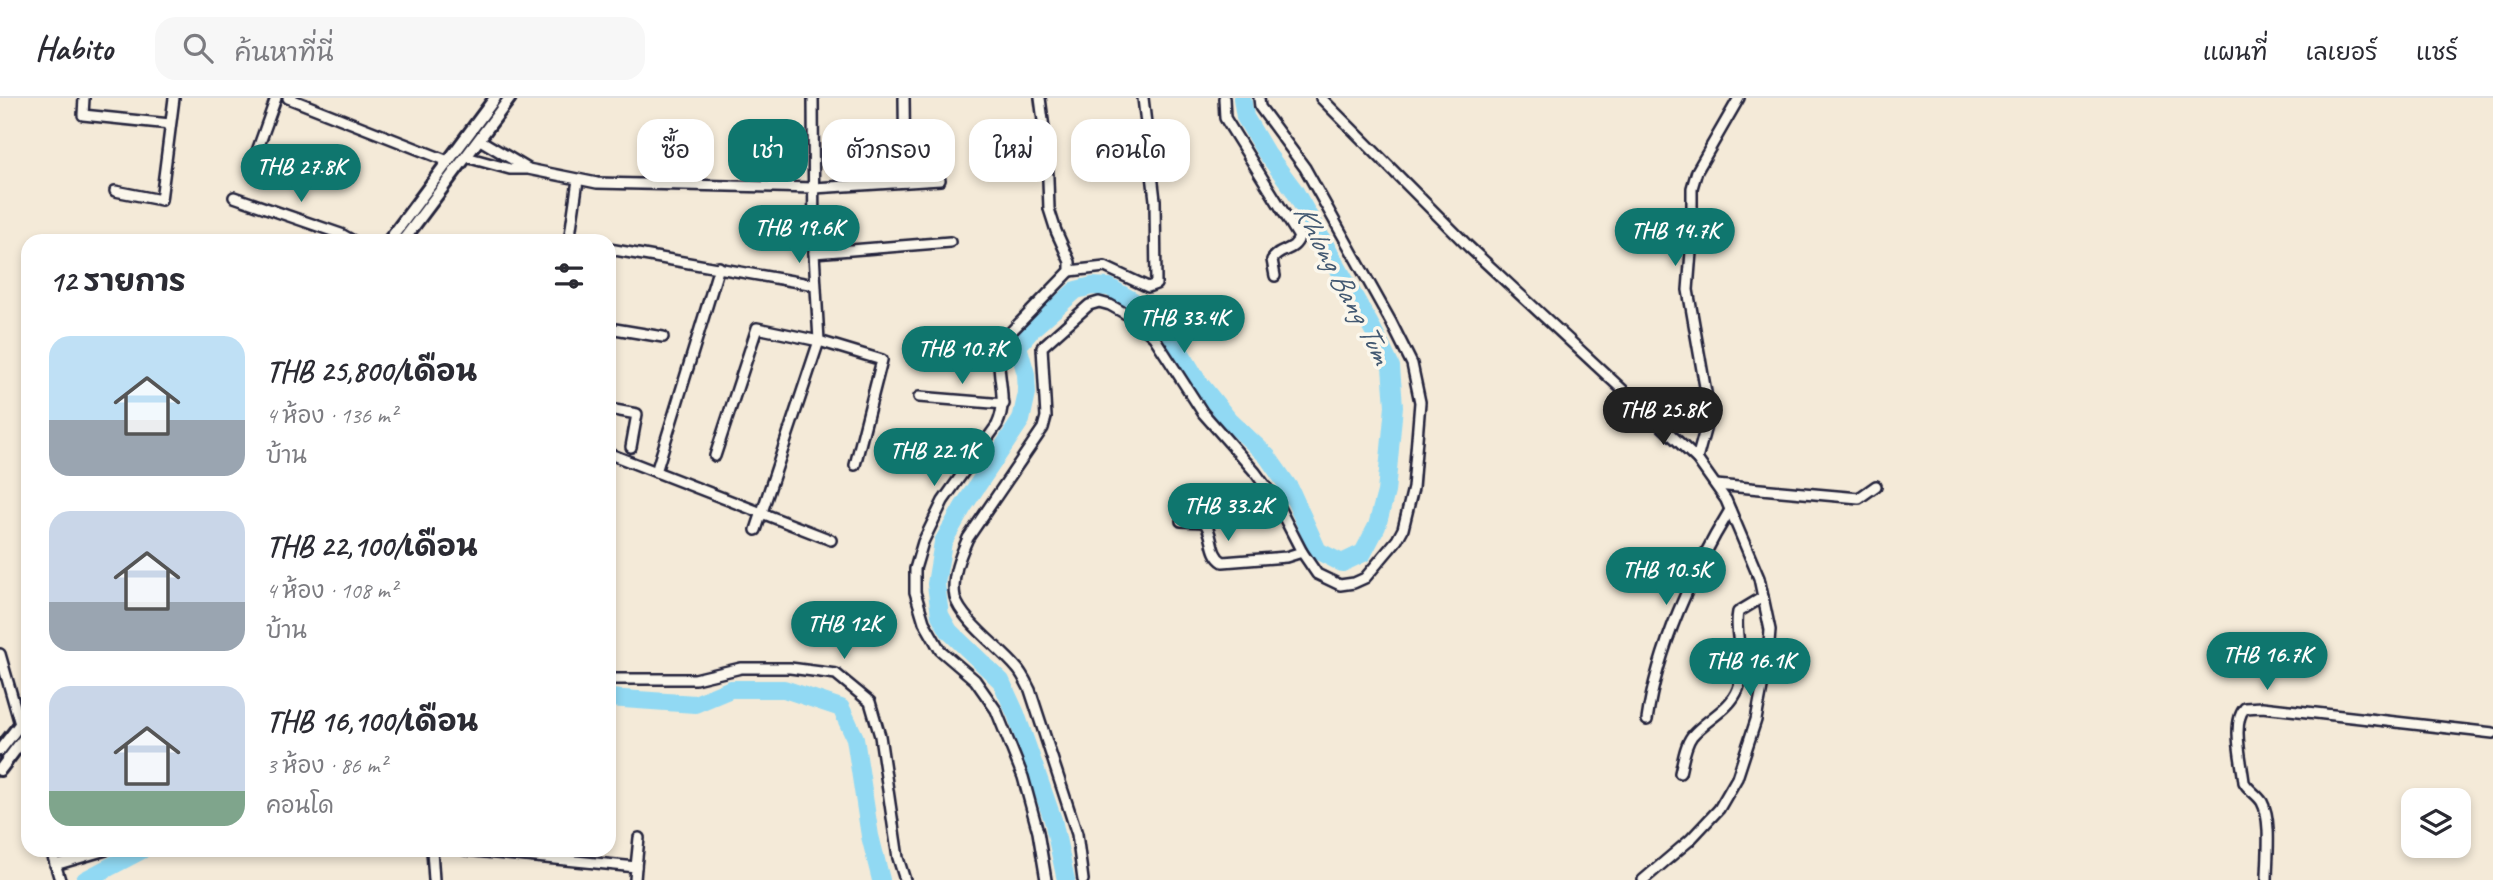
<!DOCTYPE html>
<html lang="th">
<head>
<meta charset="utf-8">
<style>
  :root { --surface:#fff; --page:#f7f7f7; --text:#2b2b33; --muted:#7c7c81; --line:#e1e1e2; --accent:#0f766e }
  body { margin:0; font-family:Caveat,"Playpen Sans Thai",sans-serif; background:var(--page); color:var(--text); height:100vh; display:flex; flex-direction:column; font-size:26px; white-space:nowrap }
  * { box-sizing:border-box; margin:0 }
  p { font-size:23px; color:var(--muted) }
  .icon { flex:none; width:38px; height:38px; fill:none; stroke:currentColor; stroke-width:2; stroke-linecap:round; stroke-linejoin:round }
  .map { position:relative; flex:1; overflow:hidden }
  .panel { position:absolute; left:21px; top:136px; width:595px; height:623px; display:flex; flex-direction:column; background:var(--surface); border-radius:21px; box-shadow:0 4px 10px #0003 }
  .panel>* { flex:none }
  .hud { position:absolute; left:637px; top:21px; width:665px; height:63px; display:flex; gap:14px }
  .buttons { position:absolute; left:2401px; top:690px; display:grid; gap:14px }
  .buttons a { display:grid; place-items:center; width:70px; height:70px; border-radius:14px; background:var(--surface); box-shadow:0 4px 10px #0003; font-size:35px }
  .price { position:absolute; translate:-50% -60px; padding:0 16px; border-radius:24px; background:var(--accent); color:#fff; font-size:23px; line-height:46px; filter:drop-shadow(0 2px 4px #0008) }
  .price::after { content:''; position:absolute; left:50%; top:42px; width:21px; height:16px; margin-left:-10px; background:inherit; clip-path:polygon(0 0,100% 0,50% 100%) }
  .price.on { background:#222; color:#fff }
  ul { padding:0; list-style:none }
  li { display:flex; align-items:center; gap:21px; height:175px; padding:0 28px }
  li span { display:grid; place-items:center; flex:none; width:196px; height:140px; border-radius:21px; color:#555 }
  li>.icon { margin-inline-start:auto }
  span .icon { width:84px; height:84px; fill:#fffc; stroke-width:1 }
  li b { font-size:30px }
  h2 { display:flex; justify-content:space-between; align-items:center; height:84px; padding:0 28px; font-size:30px }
  .pill { padding:0 24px; border-radius:21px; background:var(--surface); box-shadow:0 4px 10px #0003; font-size:24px; line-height:63px }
  .pill.on { background:var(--accent); color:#fff }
  header { display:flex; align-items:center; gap:42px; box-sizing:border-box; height:98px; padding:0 35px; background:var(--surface); border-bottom:2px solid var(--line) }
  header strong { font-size:33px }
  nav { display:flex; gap:38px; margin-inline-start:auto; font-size:24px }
  .search { width:490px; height:63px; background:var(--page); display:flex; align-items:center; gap:18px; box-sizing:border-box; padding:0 24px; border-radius:21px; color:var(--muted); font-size:26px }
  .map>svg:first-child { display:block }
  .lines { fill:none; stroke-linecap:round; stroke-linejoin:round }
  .river { stroke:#91d9f3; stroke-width:18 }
  .minor-casing { stroke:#22223b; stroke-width:14 }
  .tertiary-casing { stroke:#22223b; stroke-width:16 }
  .minor { stroke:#fbf7ec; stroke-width:9 }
  .tertiary { stroke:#fbf7ec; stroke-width:10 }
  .labels { text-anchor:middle; stroke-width:7; stroke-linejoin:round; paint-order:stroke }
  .water-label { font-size:30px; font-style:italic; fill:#435972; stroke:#fbf7ec }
</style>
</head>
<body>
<header>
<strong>Habito</strong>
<div class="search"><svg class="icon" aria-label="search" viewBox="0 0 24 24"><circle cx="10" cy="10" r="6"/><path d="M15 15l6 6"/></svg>ค้นหาที่นี่</div>
<nav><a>แผนที่</a><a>เลเยอร์</a><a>แชร์</a></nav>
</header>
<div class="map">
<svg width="2493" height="782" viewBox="0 0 2493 782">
  <rect width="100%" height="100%" fill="#f4ead8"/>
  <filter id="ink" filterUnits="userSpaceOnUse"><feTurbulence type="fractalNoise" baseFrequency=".0143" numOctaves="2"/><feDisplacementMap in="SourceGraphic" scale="14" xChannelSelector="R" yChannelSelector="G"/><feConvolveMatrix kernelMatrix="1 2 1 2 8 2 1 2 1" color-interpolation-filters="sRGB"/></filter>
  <g filter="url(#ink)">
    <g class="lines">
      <g class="river">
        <polyline points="609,600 695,606 731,591 784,591 841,610 855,640 870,738 881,782"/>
        <polyline points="85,782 142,752"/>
        <polyline points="1066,782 1053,722 1016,616 1001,583 949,533 940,517 936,486 943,444 963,409 1021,322 1027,295 1026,276 1018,248 1033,230 1076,192 1092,188 1109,189 1137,205 1167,232 1197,282 1229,322 1267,358 1290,391 1318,453 1342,465 1363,455 1377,428 1386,394 1394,308 1391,269 1373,232 1294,92 1265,53 1245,19 1242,0"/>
      </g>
      <defs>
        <g id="minor">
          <polyline points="84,0 83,17 170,26"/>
          <polyline points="288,0 448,63"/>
          <polyline points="904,0 905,84"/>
          <path d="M1040,0L1047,53L1049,111L1056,133L1070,164V173L1003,242C991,271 1011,298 997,327L943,403L923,444L915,471V494L924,524L940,552L975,582L996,612L1023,679L1038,734L1046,782"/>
          <path d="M1224,0L1225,20L1299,139C1295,154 1279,150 1272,162L1275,178"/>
          <polyline points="1321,0 1469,149 1697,361 1726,402 1759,480 1770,532 1768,558 1756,622 1737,680 1719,711 1690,742 1643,782"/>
          <polyline points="480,42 527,70"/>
          <polyline points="256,56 276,0"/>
          <polyline points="466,59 510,71 528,71 597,85 814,90 940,82"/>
          <polyline points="115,93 161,102 174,0"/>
          <polyline points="234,99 341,136 355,144"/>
          <polyline points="569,144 578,82"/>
          <polyline points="609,151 815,187"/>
          <polyline points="814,155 950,144"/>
          <polyline points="1070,173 1105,169 1148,189 1156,186 1155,102 1143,0"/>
          <polyline points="609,230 663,239"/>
          <polyline points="919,299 1004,306"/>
          <polyline points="609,311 637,316 631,349"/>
          <polyline points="610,356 831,442"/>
          <polyline points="715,358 757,230 819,243 882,262 855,367"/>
          <polyline points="1697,361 1708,321 1707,300 1688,192 1692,141 1692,90 1697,73 1739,0"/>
          <polyline points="656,374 719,169"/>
          <polyline points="1716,387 1859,400 1876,388"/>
          <path d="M1181,423L1204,424C1214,435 1209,456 1223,464L1286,459L1302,454"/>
          <polyline points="756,432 819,243 814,155 813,0"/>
          <polyline points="0,556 20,626"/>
          <polyline points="609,581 695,581 741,570 790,570 836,576 870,604 880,638 898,760 905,782"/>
          <path d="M1647,622C1657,552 1693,472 1730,412"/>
          <path d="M1680,675C1683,663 1685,647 1692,638C1706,621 1730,612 1738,591C1748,566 1733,538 1738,514L1763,499"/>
          <polyline points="51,752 60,782"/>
          <polyline points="432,752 434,782"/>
          <polyline points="465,752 636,769 635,782"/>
          <polyline points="55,767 106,752"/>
          <polyline points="636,769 639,740"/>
          <path d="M1083,782L1077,736L1030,592C1026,584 1022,575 1016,569C1001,551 960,521 955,499C951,479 960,458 968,440L1043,330L1046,319L1042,249L1089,207L1099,204L1110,207L1133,220L1154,239L1203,315L1255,374L1274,400L1302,454L1317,476L1340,487L1354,485L1365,480L1397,442L1403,431L1413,390L1420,304L1412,266L1391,224L1305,70L1260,9L1259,0"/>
          <path d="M2267,782C2267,761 2272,722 2262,704C2257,696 2248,692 2244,684C2242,664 2231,624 2245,610L2262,609L2493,635"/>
        </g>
        <g id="tertiary">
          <polyline points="388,144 495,0"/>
          <polyline points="402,144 510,0"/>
          <polyline points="0,652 28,616"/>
          <polyline points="0,672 28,635"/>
        </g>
      </defs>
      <use href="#minor" class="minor-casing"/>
      <use href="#tertiary" class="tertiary-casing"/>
      <use href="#minor" class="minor"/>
      <use href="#tertiary" class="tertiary"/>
    </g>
  </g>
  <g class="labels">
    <g class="water-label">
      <text transform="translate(1343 185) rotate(62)" y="10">Khlong Bang Tum</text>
    </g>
  </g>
</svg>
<div class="buttons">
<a><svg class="icon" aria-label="layers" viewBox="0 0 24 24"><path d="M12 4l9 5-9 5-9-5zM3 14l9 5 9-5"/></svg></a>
</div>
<b class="price" style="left:301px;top:106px">THB 27.8K</b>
<b class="price" style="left:799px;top:167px">THB 19.6K</b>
<b class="price" style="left:1675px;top:170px">THB 14.7K</b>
<b class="price" style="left:1184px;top:257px">THB 33.4K</b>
<b class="price" style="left:962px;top:288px">THB 10.7K</b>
<b class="price on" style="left:1663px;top:349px">THB 25.8K</b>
<b class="price" style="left:934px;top:390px">THB 22.1K</b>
<b class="price" style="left:1228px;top:445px">THB 33.2K</b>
<b class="price" style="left:1666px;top:509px">THB 10.5K</b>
<b class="price" style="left:844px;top:563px">THB 12K</b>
<b class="price" style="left:2267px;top:594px">THB 16.7K</b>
<b class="price" style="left:1750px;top:600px">THB 16.1K</b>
<div class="hud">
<a class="pill">ซื้อ</a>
<a class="pill on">เช่า</a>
<a class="pill">ตัวกรอง</a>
<a class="pill">ใหม่</a>
<a class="pill">คอนโด</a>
</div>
<section class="panel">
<h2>12 รายการ<svg class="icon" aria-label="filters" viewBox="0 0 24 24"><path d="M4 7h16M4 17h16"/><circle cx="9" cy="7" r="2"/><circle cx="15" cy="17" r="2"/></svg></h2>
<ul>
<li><span style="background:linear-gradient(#bfe0f5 60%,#9aa5b1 0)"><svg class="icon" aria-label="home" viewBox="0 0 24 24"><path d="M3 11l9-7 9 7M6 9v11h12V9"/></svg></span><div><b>THB 25,800/เดือน</b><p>4 ห้อง · 136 m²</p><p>บ้าน</p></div></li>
<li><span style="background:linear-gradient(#c9d6e8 65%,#9aa5b1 0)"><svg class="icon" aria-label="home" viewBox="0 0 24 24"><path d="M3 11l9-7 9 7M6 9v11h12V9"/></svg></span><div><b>THB 22,100/เดือน</b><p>4 ห้อง · 108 m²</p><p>บ้าน</p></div></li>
<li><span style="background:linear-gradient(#c9d6e8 75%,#7fa58c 0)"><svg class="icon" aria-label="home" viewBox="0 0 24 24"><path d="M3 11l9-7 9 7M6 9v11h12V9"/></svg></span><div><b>THB 16,100/เดือน</b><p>3 ห้อง · 86 m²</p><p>คอนโด</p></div></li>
</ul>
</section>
</div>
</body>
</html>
